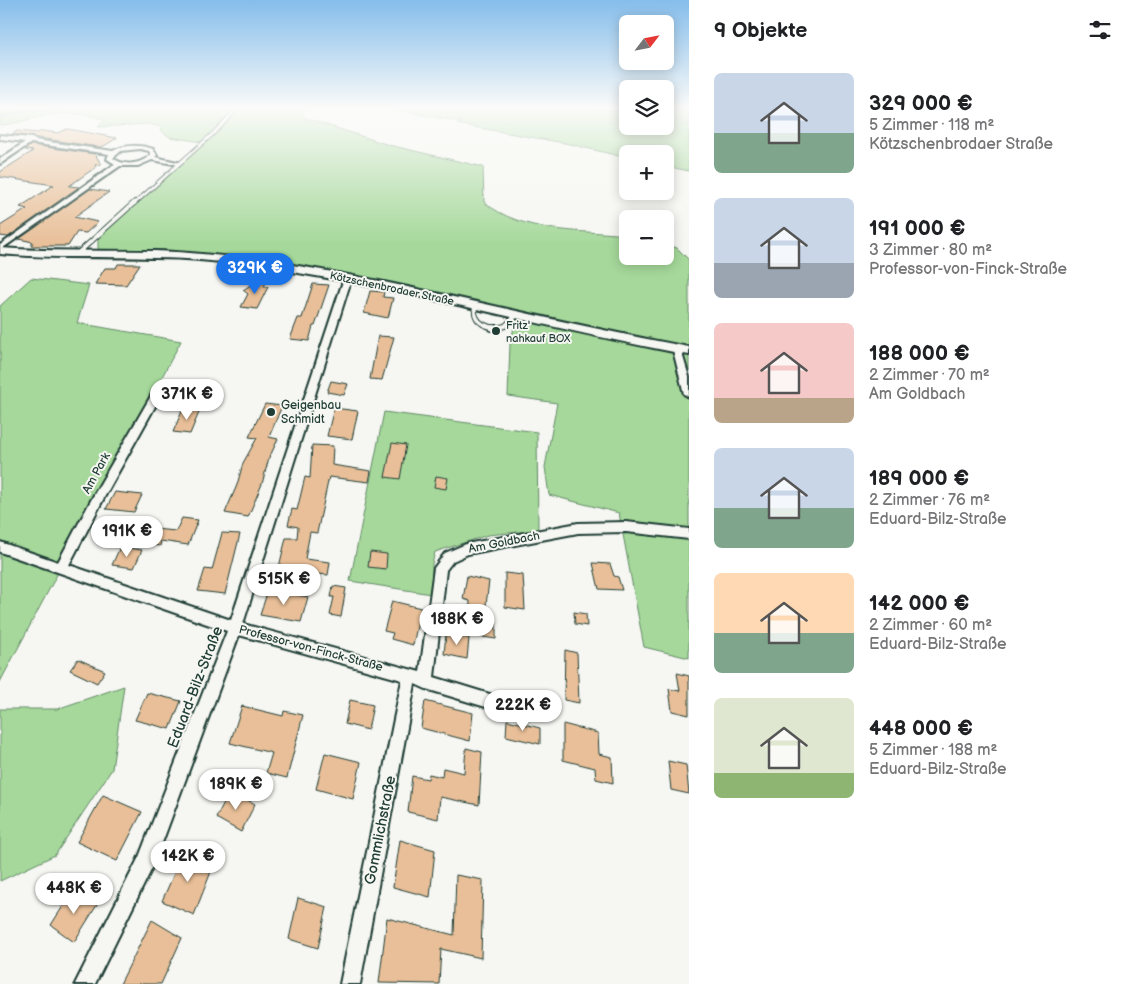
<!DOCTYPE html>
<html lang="de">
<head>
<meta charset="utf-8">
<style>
  :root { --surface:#fff; --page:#f6f6f6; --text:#202124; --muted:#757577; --accent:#1a73e8 }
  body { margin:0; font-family:"Balsamiq Sans",sans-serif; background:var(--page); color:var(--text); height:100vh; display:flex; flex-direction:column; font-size:19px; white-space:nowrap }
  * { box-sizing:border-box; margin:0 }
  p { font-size:16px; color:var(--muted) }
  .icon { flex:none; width:28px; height:28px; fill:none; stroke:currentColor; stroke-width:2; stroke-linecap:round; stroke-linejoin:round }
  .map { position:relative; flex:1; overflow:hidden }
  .details { display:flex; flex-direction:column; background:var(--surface); width:450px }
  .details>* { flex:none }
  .needle { width:32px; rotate:58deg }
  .tools { position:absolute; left:619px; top:15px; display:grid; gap:10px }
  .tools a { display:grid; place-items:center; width:55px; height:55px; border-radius:8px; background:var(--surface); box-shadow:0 2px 12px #0003; font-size:25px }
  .price { position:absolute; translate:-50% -42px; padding:0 11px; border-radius:18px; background:#fff; color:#222; font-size:16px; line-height:32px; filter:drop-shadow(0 1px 2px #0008) }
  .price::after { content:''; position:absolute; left:50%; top:30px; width:15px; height:11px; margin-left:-8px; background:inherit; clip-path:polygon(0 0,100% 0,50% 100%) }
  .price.active { background:var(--accent); color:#fff }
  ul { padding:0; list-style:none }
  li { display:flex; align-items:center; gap:15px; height:125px; padding:0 25px }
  li span { display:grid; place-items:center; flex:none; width:140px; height:100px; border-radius:8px; color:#555 }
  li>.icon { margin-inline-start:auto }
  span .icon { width:60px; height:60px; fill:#fffc; stroke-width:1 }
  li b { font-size:21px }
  h2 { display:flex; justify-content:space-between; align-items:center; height:60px; padding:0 25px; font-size:21px }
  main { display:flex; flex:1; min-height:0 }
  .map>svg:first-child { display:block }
  .green { fill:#a5d89a; stroke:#628a67 }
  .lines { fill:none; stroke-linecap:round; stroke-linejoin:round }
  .stream { stroke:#6392a5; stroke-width:2 }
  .building { fill:#e8bf98; stroke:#1f3d34 }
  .lane-far2-casing { stroke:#1f3d34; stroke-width:5 }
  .lane-far1-casing { stroke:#1f3d34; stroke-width:6 }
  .lane-casing { stroke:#1f3d34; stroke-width:8 }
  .street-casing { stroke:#1f3d34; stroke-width:4 }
  .secondary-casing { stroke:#1f3d34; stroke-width:4 }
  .lane-far2 { stroke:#f6f6f2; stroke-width:3 }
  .lane-far1 { stroke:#f6f6f2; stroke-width:4 }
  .lane { stroke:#f6f6f2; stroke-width:5 }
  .street { fill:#f6f6f2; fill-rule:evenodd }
  .secondary { fill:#f6f6f2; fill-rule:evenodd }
  .poi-dot { fill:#1f3d34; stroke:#f6f6f2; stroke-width:2 }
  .labels { text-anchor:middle; stroke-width:4; stroke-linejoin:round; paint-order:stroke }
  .far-street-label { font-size:11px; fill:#1f3d34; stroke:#f6f6f2 }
  .far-poi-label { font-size:11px; fill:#1f3d34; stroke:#f6f6f2; text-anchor:start }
  .poi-label { font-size:12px; fill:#1f3d34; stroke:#f6f6f2; text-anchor:start }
  .street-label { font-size:12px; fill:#1f3d34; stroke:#f6f6f2 }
  .near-street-label { font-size:15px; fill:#1f3d34; stroke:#f6f6f2 }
</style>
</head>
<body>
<main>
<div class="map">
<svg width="689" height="984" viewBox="0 0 689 984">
  <rect width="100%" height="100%" fill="#f6f6f2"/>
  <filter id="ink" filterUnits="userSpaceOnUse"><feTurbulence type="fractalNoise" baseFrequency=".02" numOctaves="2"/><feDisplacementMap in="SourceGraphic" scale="10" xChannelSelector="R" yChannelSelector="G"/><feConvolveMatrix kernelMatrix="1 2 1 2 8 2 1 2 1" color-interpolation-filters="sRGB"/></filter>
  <g filter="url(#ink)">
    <g class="green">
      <path d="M0,107H307L302,113L305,118L389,145L483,167L484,202C523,234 580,230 627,235L628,256H665V244L677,248L689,260V348L356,277L214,257L100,251L98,248V238L202,142L170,137L161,131L162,127L148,124L98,127L105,120C91,114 71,112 55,114C36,116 19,124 0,125Z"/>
      <polygon points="382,107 574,107 627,112 628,126 665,126 665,107 689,107 689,171 665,166 665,154 628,154 627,158 570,144 457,124 461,122"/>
      <polygon points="31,278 89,285 77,323 181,341 0,682 0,306"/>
      <polygon points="516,319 689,355 689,658 644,647 619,513 549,495 545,467 557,403 508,396 510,344"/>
      <polygon points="384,412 537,432 538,530 488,535 435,552 432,564 431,594 350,581"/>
      <polygon points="124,686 112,769 55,855 0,881 0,709 57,709"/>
    </g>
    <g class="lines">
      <polyline class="stream" points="0,117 24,111 65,110 74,107"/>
    </g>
    <g class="building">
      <polygon points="67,129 117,138 104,146 99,147 12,134 17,131 38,133 42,131 58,133"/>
      <polygon points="31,145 95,154 101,164 95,165 96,167 69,186 79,187 8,237 0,236 0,226 27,209 20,207 54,185 0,177 0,172 33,151 25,150"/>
      <polygon points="90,189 109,192 74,217 98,222 86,233 77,232 68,246 31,246 33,242 19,239"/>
      <polygon points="118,264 140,264 126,285 95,284 105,268 116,268"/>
      <polygon points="257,281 266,282 264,287 268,287 257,309 241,307 248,294 243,290"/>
      <polygon points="313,284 329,285 315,326 313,326 309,341 290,339 298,318 302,318"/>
      <polygon points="370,291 384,292 383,297 393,298 388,318 364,313"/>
      <polygon points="378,336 394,337 382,380 370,379"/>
      <polygon points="331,381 348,384 344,395 327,392"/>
      <polygon points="265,404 282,406 269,437 278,439 271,454 270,454 262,484 248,517 225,513 237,485 243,463 257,438 249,437"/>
      <polygon points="334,408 358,411 352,439 327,436"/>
      <polygon points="183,409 200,410 190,434 173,432"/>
      <polygon points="392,443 406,445 400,479 385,477"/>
      <polygon points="312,445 333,446 332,465 371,471 369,482 329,477 317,533 310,532 305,559 330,562 328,575 278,571 286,538 297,538 298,527 288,525 292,509 297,510 305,477 310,478"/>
      <polygon points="436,476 448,478 446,489 434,487"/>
      <polygon points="115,492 142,495 134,512 106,509"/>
      <polygon points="182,518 198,520 188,545 161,541 160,546 137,543 143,528 176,531"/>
      <polygon points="222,533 240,534 225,594 198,591 205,569 212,570"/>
      <polygon points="120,547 142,550 134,568 112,565"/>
      <polygon points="370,552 387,554 386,569 368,567"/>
      <polygon points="593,563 610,564 614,576 618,577 622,590 599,589"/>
      <polygon points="505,573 523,575 525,610 505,607"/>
      <polygon points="467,576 489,581 484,621 496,623 496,639 468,635 470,601 463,599"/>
      <polygon points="333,586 346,588 341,617 330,615 334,597 331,597"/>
      <polygon points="268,590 308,597 301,622 260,615"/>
      <polygon points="392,601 421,608 413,645 391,639 393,633 384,631"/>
      <polygon points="574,612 586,614 587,626 575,624"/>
      <polygon points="446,634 469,638 467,659 444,654"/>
      <polygon points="565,650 577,653 579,703 564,700"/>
      <polygon points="78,659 105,671 97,683 70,670"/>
      <polygon points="677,673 689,676 689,715 672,711 669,689 680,691"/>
      <polygon points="147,693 181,701 170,729 135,720"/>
      <polygon points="350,700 373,705 368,730 345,724"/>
      <polygon points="425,701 473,713 470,741 421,728"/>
      <polygon points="242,706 283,716 284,711 303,715 287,778 266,773 272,753 230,743"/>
      <polygon points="507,720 540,728 540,744 506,736"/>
      <polygon points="563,724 598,733 599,754 612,757 613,783 596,779 595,768 563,760"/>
      <polygon points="466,748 482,752 479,805 440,797 438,819 408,812 412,776 428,779 429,774 442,777 443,768 464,773"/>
      <polygon points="325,753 361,762 353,799 316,789"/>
      <polygon points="668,761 686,765 689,794 671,790"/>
      <polygon points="230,791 255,804 241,832 216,818"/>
      <polygon points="103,795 142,812 117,861 77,842"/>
      <polygon points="400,840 435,850 430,897 393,887"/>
      <polygon points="184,851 214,864 194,915 162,901"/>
      <polygon points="456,875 483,880 481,958 441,949 439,984 379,983 387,918 454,935"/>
      <polygon points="74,889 97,905 74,942 51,925"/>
      <polygon points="298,898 327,907 318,948 289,939"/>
      <polygon points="152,920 182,938 161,984 120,984"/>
    </g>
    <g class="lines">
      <defs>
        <polyline id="lane-far2" points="134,204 215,132 233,113 236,107"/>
        <g id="lane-far1">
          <polyline points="77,254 135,202"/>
          <path d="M475,305C472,324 489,330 505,326L517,315"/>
        </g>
        <polyline id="lane" points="492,328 499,328"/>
        <g id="street">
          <path d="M0,135L32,138L35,140L113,151C125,144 141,145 153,149L157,155L155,157L182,163L179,165L152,160L138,166H120L0,250V245L115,164L107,159L109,154L31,143L0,164V159L25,142L0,139ZM140,149L149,151L151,155C140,164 125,167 113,158L121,151Z"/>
          <polygon points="345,275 352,277 243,624 420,672 434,568 445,553 466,544 578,523 626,522 689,529 689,539 626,532 578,533 468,554 453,561 446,570 434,677 509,700 514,702 516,707 514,712 509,714 426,689 415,684 360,984 340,984 402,680 239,635 155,862 95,984 75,984 139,857 227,631 0,552 0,542 58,562 96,491 152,394 157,391 160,392 162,394 105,496 69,565 231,620"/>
          <polygon points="677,347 681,350 689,377 689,397 684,394 673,350"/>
        </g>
        <path id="secondary" d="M0,248C52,252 103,250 155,251C190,252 225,256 260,260C405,281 545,321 689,347V355C545,328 405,288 260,267C225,262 190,258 155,258C103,256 52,259 0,254Z"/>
      </defs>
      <use href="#lane-far2" class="lane-far2-casing"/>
      <use href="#lane-far1" class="lane-far1-casing"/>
      <use href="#lane" class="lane-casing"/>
      <use href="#street" class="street-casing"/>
      <use href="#secondary" class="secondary-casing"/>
      <use href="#lane-far2" class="lane-far2"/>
      <use href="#lane-far1" class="lane-far1"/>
      <use href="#lane" class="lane"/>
      <use href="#street" class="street"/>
      <use href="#secondary" class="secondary"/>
    </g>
  </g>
  <linearGradient id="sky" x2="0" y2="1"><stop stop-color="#85bdeb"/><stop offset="0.44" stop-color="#fbfbf9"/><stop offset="1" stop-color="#fbfbf9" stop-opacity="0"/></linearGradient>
  <rect width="689" height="245" fill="url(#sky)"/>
  <g class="poi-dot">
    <circle cx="496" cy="331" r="5"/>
    <circle cx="271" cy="412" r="5"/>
  </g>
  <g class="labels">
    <g class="far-street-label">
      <text transform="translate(392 288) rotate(12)" y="4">Kötzschenbrodaer Straße</text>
    </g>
    <g class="far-poi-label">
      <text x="506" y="329">Fritz'<tspan x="506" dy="13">nahkauf BOX</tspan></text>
    </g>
    <g class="poi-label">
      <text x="281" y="409">Geigenbau<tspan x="281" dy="14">Schmidt</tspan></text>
    </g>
    <g class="street-label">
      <text transform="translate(96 473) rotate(-61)" y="4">Am Park</text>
      <text transform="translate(504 542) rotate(-11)" y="4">Am Goldbach</text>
      <text transform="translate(311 648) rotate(15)" y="4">Professor-von-Finck-Straße</text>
    </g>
    <g class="near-street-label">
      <text transform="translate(195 687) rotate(-69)" y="5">Eduard-Bilz-Straße</text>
      <text transform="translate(380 830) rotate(-79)" y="5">Gommlichstraße</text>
    </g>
  </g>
</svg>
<div class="tools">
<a><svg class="needle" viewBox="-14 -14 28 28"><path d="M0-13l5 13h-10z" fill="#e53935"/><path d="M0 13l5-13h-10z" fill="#757577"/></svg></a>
<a><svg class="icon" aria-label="layers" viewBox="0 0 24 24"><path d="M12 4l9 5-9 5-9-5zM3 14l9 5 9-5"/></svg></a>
<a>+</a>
<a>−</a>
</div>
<b class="price active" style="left:255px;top:295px">329K €</b>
<b class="price" style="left:187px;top:421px">371K €</b>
<b class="price" style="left:127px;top:558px">191K €</b>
<b class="price" style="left:284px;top:606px">515K €</b>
<b class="price" style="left:457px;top:646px">188K €</b>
<b class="price" style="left:523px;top:732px">222K €</b>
<b class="price" style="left:236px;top:811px">189K €</b>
<b class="price" style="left:188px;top:883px">142K €</b>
<b class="price" style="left:74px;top:915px">448K €</b>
</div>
<section class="details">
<h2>9 Objekte<svg class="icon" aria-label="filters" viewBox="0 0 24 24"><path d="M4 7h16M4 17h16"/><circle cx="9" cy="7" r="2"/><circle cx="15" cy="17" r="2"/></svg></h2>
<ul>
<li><span style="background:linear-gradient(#c9d6e8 60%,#7fa58c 0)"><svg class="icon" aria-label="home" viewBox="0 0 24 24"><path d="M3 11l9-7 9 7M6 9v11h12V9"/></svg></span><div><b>329 000 €</b><p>5 Zimmer · 118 m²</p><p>Kötzschenbrodaer Straße</p></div></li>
<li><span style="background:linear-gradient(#c9d6e8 65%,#9aa5b1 0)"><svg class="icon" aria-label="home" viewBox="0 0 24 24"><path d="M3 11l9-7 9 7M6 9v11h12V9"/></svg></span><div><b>191 000 €</b><p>3 Zimmer · 80 m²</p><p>Professor-von-Finck-Straße</p></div></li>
<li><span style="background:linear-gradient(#f6c9c9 75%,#b9a48a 0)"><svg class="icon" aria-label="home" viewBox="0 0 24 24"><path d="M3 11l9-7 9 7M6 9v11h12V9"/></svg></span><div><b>188 000 €</b><p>2 Zimmer · 70 m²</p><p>Am Goldbach</p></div></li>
<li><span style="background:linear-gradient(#c9d6e8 60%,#7fa58c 0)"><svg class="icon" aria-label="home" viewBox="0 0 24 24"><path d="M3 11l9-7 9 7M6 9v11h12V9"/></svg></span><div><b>189 000 €</b><p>2 Zimmer · 76 m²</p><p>Eduard-Bilz-Straße</p></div></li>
<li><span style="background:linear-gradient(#ffd9b3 60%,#7fa58c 0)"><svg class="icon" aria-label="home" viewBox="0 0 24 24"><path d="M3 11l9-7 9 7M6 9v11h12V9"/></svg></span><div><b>142 000 €</b><p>2 Zimmer · 60 m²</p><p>Eduard-Bilz-Straße</p></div></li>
<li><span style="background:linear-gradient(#dfe7d0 75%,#8fb573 0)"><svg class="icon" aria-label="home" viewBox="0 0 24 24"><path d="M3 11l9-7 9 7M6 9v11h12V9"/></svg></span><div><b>448 000 €</b><p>5 Zimmer · 188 m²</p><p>Eduard-Bilz-Straße</p></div></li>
</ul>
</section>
</main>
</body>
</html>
